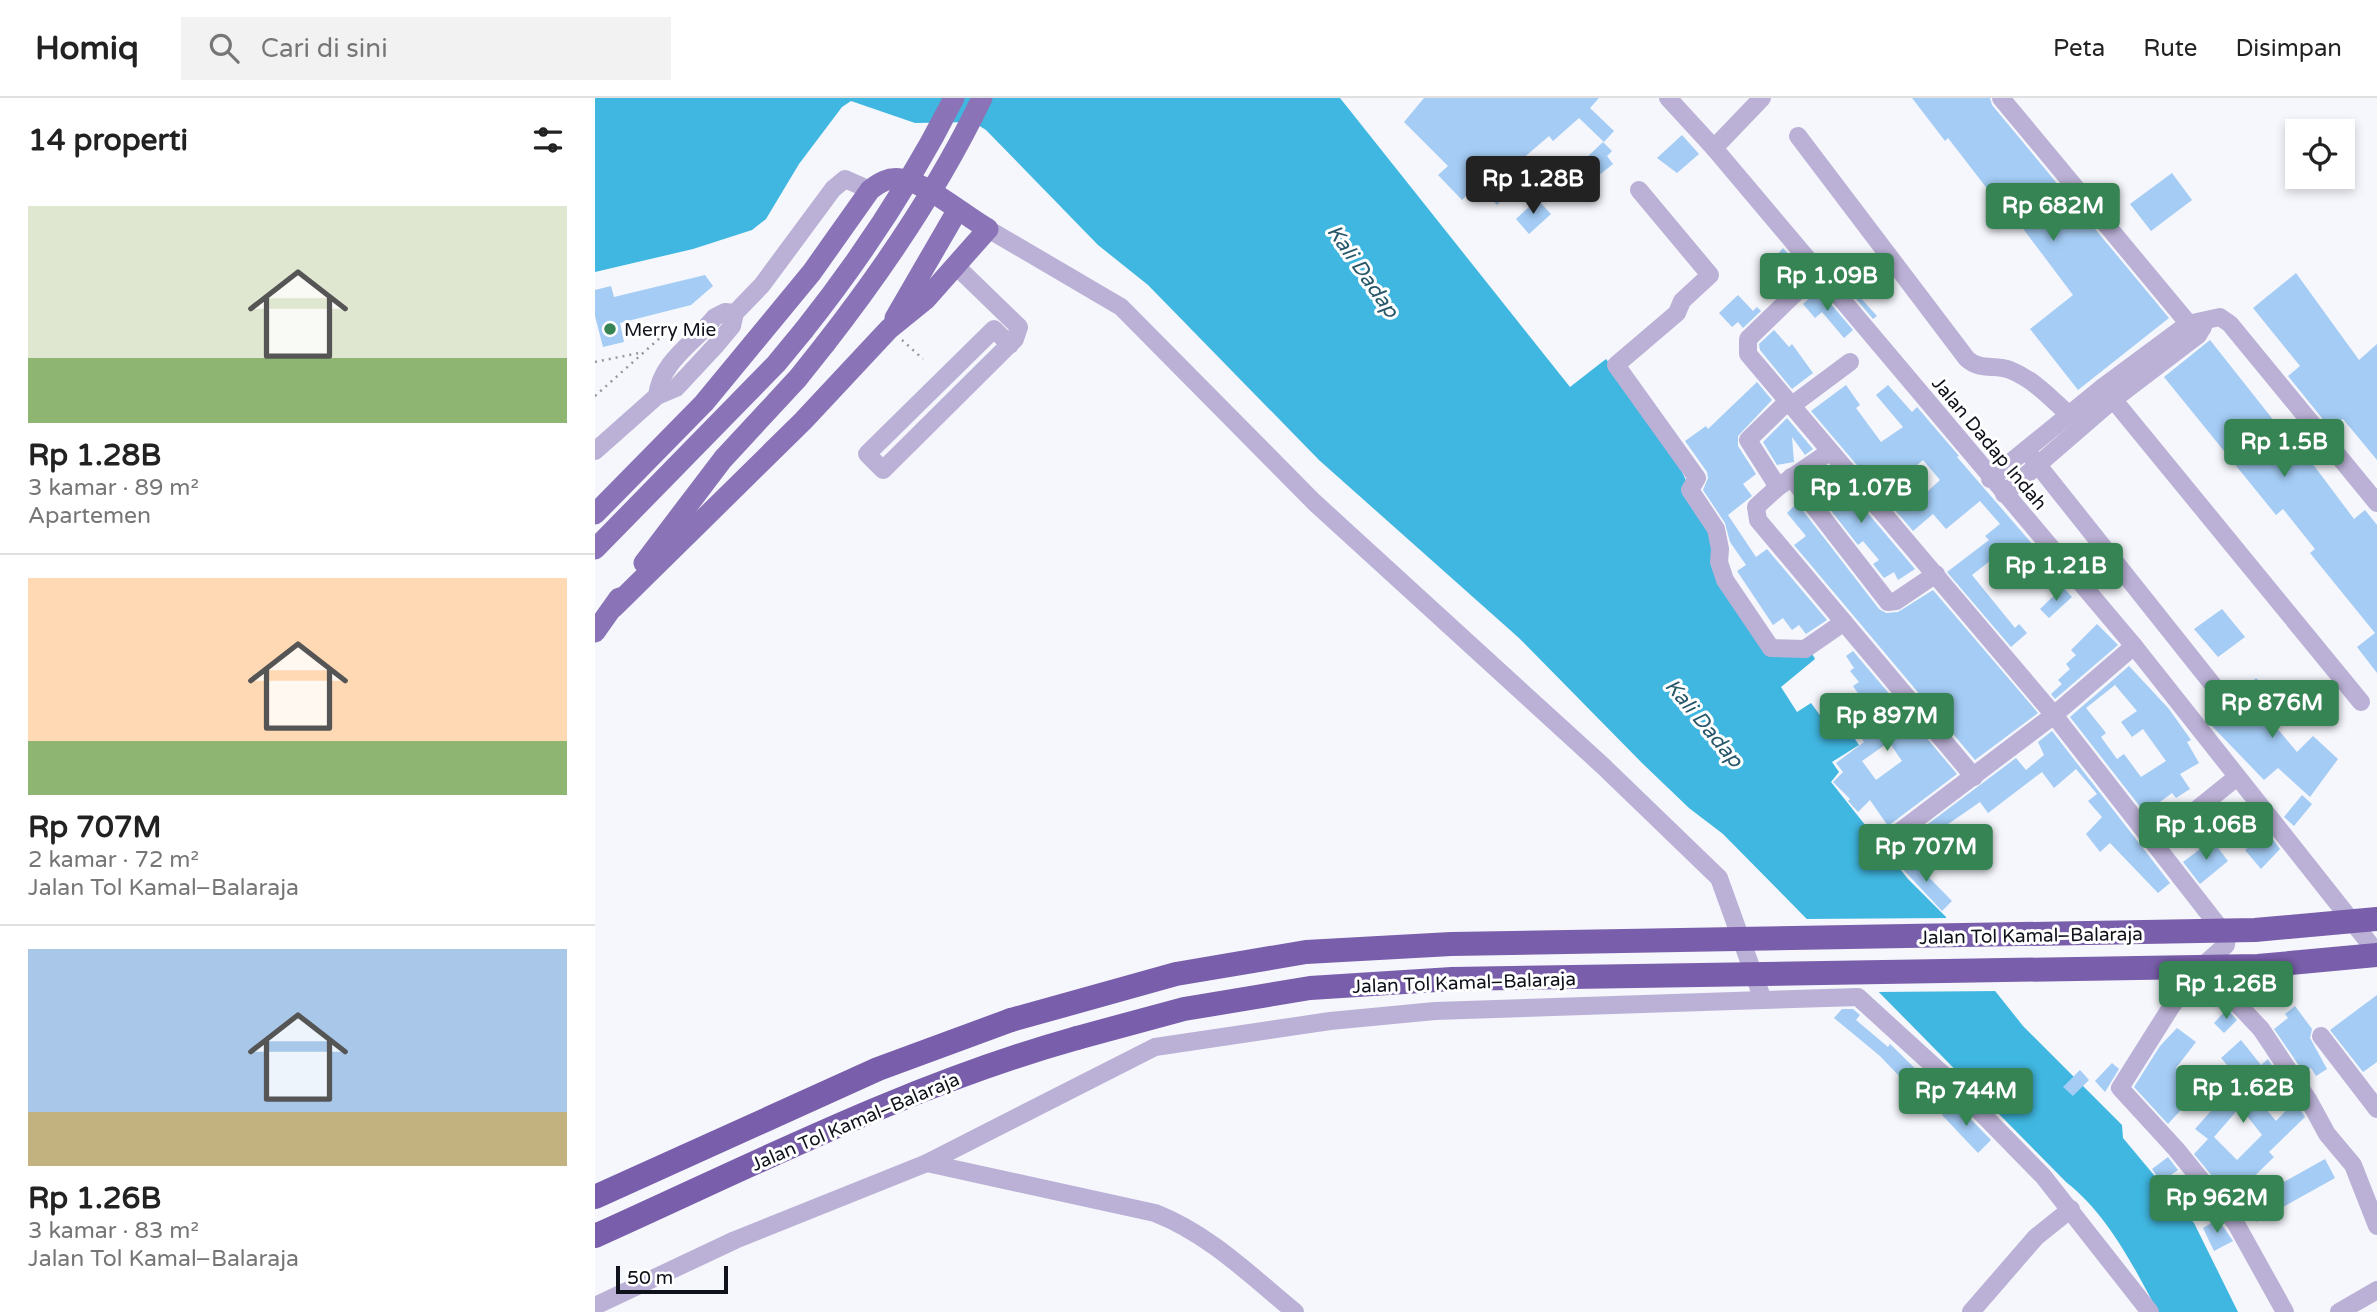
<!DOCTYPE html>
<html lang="id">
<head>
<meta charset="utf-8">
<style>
  :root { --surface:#fff; --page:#f2f2f2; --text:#222; --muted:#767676; --line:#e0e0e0; --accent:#368454 }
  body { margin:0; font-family:"Varela Round",sans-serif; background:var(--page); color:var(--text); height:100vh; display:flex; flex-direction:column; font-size:26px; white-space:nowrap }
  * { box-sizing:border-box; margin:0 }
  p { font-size:23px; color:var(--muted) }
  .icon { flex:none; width:38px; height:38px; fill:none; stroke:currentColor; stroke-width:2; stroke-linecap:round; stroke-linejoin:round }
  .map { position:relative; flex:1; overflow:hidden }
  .side { display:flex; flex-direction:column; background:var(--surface); width:595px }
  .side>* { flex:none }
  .controls { position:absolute; left:1690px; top:21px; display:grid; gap:14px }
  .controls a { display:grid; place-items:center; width:70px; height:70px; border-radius:0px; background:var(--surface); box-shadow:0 4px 10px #0003; font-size:35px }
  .scale { position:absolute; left:21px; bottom:18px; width:112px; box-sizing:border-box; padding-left:7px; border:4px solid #10121b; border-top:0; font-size:19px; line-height:24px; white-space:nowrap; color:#10121b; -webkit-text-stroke:5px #fff; paint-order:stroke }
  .price { position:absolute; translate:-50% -60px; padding:0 16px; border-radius:7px; background:var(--accent); color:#fff; font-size:23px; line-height:46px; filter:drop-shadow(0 2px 4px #0008) }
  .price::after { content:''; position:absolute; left:50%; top:42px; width:21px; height:16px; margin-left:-10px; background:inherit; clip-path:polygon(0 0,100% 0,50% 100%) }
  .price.active { background:#222; color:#fff }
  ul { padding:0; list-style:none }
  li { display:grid; align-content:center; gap:14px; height:371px; padding:0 28px }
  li+li { border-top:2px solid var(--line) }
  li span { display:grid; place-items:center; height:217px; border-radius:0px; color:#555 }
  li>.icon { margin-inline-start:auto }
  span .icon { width:126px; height:126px; fill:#fffc; stroke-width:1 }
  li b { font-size:30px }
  h2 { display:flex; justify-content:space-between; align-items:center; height:84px; padding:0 28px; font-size:30px }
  header { display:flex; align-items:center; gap:42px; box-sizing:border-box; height:98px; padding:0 35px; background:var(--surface); border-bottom:2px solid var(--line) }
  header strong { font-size:33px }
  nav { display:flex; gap:38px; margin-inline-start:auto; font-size:24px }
  .search { width:490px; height:63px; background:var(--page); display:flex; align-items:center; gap:18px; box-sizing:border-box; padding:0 24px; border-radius:0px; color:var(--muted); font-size:26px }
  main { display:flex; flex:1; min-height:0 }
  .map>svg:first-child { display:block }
  .water { fill:#40b7e1 }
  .pier { fill:#f5f7fc }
  .building { fill:#a4ccf5; fill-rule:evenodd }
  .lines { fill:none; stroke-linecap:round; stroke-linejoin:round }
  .path { stroke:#95979e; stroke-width:2.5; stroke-dasharray:2 5; stroke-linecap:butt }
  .minor { stroke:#bbb1d6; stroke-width:18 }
  .major { stroke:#8a74b7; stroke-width:21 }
  .highway { stroke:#795eab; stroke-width:24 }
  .major-bridge { stroke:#8a74b7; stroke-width:21 }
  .highway-bridge { stroke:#795eab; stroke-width:24 }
  .poi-dot { fill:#368454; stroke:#fff; stroke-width:2.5 }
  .labels { text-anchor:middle; stroke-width:6; stroke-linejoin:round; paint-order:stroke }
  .poi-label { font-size:19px; fill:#10121b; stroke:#fff; text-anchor:start }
  .street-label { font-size:19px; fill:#10121b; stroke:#fff }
  .water-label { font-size:21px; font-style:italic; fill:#28586a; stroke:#fff }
</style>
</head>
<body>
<header>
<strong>Homiq</strong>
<div class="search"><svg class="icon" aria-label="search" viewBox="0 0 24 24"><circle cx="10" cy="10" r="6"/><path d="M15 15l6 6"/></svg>Cari di sini</div>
<nav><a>Peta</a><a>Rute</a><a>Disimpan</a></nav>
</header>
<main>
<section class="side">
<h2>14 properti<svg class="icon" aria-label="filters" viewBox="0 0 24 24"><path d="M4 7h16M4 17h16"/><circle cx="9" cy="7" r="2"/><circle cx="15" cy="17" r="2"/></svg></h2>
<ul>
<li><span style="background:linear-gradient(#dfe7d0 70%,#8fb573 0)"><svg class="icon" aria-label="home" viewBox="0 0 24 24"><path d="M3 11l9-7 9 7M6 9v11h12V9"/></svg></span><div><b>Rp 1.28B</b><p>3 kamar · 89 m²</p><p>Apartemen</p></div></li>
<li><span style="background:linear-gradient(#ffd9b3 75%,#8fb573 0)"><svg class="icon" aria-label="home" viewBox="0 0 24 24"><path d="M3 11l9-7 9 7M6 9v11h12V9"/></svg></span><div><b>Rp 707M</b><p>2 kamar · 72 m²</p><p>Jalan Tol Kamal–Balaraja</p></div></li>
<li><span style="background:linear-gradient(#a9c7e8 75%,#c2b280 0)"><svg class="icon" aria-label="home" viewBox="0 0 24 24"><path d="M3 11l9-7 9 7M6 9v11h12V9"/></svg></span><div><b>Rp 1.26B</b><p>3 kamar · 83 m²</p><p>Jalan Tol Kamal–Balaraja</p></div></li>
</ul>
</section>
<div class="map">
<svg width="1782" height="1214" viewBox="0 0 1782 1214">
  <rect width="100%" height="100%" fill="#f5f7fc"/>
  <path class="water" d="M0,0H745L975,289L1011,261L1073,344L1171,553L1215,552L1220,561L1186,589L1202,614L1216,605L1235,631L1247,622L1264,647L1237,664L1244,674L1236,684L1313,781L1351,819L1355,848L1389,879L1428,928L1527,1027L1528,1040L1599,1125L1643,1214H1563C1538,1167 1513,1117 1471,1084L1128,736L1094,710L1047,665L924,540L724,362L553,187L503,147L391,32L378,24L320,25L256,3L247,9L204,66L171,121L157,132L98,151L0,174Z"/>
  <polygon class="pier" points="1355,820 1359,846 1378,873 1391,876 1405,893 1281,894 1209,821"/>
  <g class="building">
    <polygon points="829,0 1004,0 995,10 1019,33 1009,44 984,20 958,43 954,38 917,70 928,80 902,107 882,87 867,102 843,77 853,68 809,24"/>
    <polygon points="1317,0 1395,0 1397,7 1574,220 1483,292 1435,231 1478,197 1417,116 1396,91 1394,93 1353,40 1350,43"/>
    <polygon points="1087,37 1104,56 1082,75 1062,60"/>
    <polygon points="1008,44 1017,53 1012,58 1018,66 1003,78 989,62"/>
    <polygon points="1577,75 1597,102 1556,133 1535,106"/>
    <polygon points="942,101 956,116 934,136 921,121"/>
    <polygon points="1188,150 1201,165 1182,187 1167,174"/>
    <polygon points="1243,175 1282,218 1278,221 1241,177"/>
    <polygon points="1701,175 1764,262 1782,246 1782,362 1748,321 1735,330 1693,278 1705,268 1658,210"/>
    <polygon points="110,177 118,188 96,207 25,225 29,244 8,249 0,218 0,192 16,188 19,199"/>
    <polygon points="1224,192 1258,232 1249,240 1227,214 1220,220 1208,206"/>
    <polygon points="1143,197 1158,213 1162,209 1166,213 1148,230 1143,224 1137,229 1124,215"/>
    <polygon points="1179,232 1194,249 1197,246 1218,275 1197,291 1165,252 1164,246"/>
    <polygon points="1615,242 1714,367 1717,365 1759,421 1770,412 1782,427 1782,575 1762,549 1780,535 1715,455 1720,451 1688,411 1681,417 1569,279"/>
    <polygon points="1162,284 1177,302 1143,338 1143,348 1161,376 1148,386 1157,398 1133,417 1161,459 1172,451 1232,522 1211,536 1204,527 1197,532 1188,520 1178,527 1142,473 1151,467 1135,444 1130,425 1108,392 1113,380 1112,374 1090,343 1111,328 1113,331"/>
    <path d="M1251,287L1265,307L1261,310L1286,344L1308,329L1281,297L1293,287L1317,314L1322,309L1364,358L1362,359L1446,456L1415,485L1395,463L1377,477L1420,530L1424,526L1432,535L1416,549L1352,474L1394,442L1390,438L1405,426L1385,403L1351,431L1338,416L1318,433L1216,313ZM1328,362L1345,382L1321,404L1305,382Z"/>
    <polygon points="1192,320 1218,351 1210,357 1197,339 1199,364 1182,367 1168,344"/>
    <polygon points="1233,368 1320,471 1303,482 1299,474 1289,480 1278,466 1284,462 1268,443 1263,447 1216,387"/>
    <polygon points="1202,405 1284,511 1291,515 1303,514 1338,492 1443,615 1380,662 1199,447 1211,438 1192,415"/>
    <polygon points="1468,489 1477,499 1454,520 1445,511"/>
    <polygon points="1627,511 1650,539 1623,559 1599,531"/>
    <polygon points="1502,526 1523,547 1460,601 1456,596 1467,586 1463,582 1475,571 1471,566 1481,557 1476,552"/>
    <path d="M1258,553L1362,676L1293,728L1275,702L1263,714L1253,703L1255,701L1238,684L1248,674L1241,665L1269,644L1247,611L1265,598L1258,588L1264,584L1255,573L1259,570L1251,558ZM1294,644L1307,663L1281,682L1267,663Z"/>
    <path d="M1534,568L1574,611L1596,642L1592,644L1604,665L1585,676L1595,691L1581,700L1577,695L1550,715L1475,619ZM1520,587L1542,613L1526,624L1537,639L1548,631L1571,663L1546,679L1529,656L1522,661L1506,639L1511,635L1491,610Z"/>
    <polygon points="1661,580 1695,613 1680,628 1702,654 1718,638 1743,661 1715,699 1683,670 1669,682 1615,626 1625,618 1634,616 1638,606 1651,596 1648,593"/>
    <polygon points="1457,633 1575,785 1563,795 1515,745 1505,754 1491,736 1507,719 1493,703 1502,696 1481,671 1459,690 1447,674 1393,715 1385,704 1330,742 1338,754 1322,765 1315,755 1321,751 1313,741 1421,660 1431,672 1449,657 1443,644"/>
    <polygon points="1707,697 1717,706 1699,728 1689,719"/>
    <polygon points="1677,740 1685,751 1666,771 1650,752 1661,743 1666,749"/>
    <polygon points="1617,742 1633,763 1605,786 1588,764"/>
    <polygon points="1315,760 1357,803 1347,813 1305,768"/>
    <polygon points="1782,897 1782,964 1768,974 1735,932"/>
    <polygon points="1700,908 1717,931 1715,940 1732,971 1721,978 1716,970 1709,975 1679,931 1693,920 1690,916"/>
    <polygon points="1247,911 1258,911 1265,917 1261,922 1293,949 1295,946 1334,984 1322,997 1285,958 1239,920"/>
    <polygon points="1632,911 1642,922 1629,935 1619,925"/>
    <polygon points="1582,930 1601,944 1581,970 1606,990 1573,1026 1539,989 1565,948"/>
    <path d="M1646,942L1666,967L1673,961L1681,974L1657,994L1681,1023L1700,1003L1710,1019L1674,1054L1679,1059L1636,1101L1599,1056L1613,1041L1600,1031L1622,1006L1619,1003L1645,982L1626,960ZM1645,1009L1667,1037L1642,1062L1619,1039Z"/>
    <polygon points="1517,965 1524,971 1510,994 1500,983"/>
    <polygon points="1485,972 1494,982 1478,998 1468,989"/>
    <polygon points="1359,1004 1396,1042 1383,1055 1347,1017"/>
    <polygon points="1573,1059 1583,1072 1566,1084 1557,1071"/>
    <polygon points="1730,1061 1740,1080 1661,1124 1651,1105"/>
    <polygon points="1623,1121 1638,1143 1619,1153 1608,1130"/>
  </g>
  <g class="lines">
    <g class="path">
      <polyline points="307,242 328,261"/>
      <polyline points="0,264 44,255"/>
      <polyline points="0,298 67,238 73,243"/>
    </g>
    <g class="minor">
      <polyline points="1073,0 1119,50 1539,548 1782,855"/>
      <polyline points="1406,0 1603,237"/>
      <path d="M1203,38L1372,261C1385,273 1400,266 1415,272C1438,281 1456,300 1474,317"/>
      <polyline points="1119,50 1167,0"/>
      <polyline points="1044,92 1115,177 1087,203 1082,215 1021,267 1102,380 1095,392 1121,431 1125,451 1124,464 1130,482 1176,550 1210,551 1249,524"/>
      <polyline points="393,131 526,209 719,404 1008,668 1124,780 1168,902 1263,899 1354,982 1448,1078 1555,1214"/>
      <polyline points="361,168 424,229 420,241 288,372 272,356 399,231 415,247"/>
      <polyline points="1221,175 1153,241 1153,256 1459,617 1632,839 1631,847 1604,871 1576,909 1525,990 1581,1051 1640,1124 1690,1214"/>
      <polyline points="1508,289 1766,604"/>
      <path d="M62,298C66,263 99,245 120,219L130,214L140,215"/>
      <polyline points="1192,304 1153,342 1183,389 1234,354"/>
      <polyline points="1196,308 1255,264"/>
      <polyline points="1431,352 1626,597 1627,607"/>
      <polyline points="0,353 62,298 81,290 122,246 137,228 140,215 167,187 238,91 250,81 275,92"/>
      <polyline points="1196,379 1293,504 1301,503 1341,476"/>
      <polyline points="1395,381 1508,289 1593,226 1625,219 1635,226 1782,405"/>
      <polyline points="1183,389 1161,409 1163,422 1379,679"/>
      <polyline points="1409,396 1519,301 1603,237 1608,229"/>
      <polyline points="1299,738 1459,617 1539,548"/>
      <polyline points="1560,745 1642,679"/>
      <polyline points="1604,871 1631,894 1666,931 1714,1003 1732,1036 1758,1067 1782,1128"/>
      <polyline points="1726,938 1782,1011"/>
      <path d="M332,1065L560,1115C614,1136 655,1177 700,1214"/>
      <polyline points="0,1208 140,1142 332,1065 560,949 735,923 840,913 1168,902"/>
      <polyline points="1376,1214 1441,1139 1476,1111"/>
      <polyline points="1744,1214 1782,1192"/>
    </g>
    <g class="major">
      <polyline points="300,220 362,113"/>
      <path d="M0,416L109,305L217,174L275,92C284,85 293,79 306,81C330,84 370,118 393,131L331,201L294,231L208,323L18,510"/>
      <polyline points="0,451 181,266 209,232"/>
      <polyline points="49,465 128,361 203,280 230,246"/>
      <polyline points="0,534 24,500"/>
    </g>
    <g class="highway">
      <polyline points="0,1099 283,971 416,922"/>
      <path d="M0,1138C158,1067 314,987 482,940"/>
    </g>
    <g class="major-bridge">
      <path d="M209,232C267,159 317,83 359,0"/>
      <path d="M230,246C290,169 345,88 387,0"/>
    </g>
    <g class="highway-bridge">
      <polyline points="416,922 581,876 711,854 856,846 1660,832 1782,821"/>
      <polyline points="482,940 589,911 715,890 857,881 1663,868 1782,857"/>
    </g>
  </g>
  <circle class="poi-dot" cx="15" cy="231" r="7"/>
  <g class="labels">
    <g class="poi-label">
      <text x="29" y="238">Merry Mie</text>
    </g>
    <g class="street-label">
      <text transform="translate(1395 345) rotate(50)" y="7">Jalan Dadap Indah</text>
      <text transform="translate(1436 837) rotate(-1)" y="7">Jalan Tol Kamal–Balaraja</text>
      <text transform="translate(869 884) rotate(-2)" y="7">Jalan Tol Kamal–Balaraja</text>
      <text transform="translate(260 1023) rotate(-23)" y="7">Jalan Tol Kamal–Balaraja</text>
    </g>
    <g class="water-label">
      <text transform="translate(768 173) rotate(55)" y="7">Kali Dadap</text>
      <text transform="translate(1109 625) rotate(50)" y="7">Kali Dadap</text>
    </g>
  </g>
</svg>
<div class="controls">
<a><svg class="icon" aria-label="locate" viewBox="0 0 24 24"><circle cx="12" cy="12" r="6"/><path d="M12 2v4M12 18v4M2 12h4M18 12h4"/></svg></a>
</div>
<div class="scale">50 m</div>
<b class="price active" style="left:938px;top:118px">Rp 1.28B</b>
<b class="price" style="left:1458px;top:145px">Rp 682M</b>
<b class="price" style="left:1232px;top:215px">Rp 1.09B</b>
<b class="price" style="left:1689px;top:381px">Rp 1.5B</b>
<b class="price" style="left:1266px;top:427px">Rp 1.07B</b>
<b class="price" style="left:1461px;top:505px">Rp 1.21B</b>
<b class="price" style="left:1677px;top:642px">Rp 876M</b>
<b class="price" style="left:1292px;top:655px">Rp 897M</b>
<b class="price" style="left:1611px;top:764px">Rp 1.06B</b>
<b class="price" style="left:1331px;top:786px">Rp 707M</b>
<b class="price" style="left:1631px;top:923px">Rp 1.26B</b>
<b class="price" style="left:1648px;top:1027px">Rp 1.62B</b>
<b class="price" style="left:1371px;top:1030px">Rp 744M</b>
<b class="price" style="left:1622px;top:1137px">Rp 962M</b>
</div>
</main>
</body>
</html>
